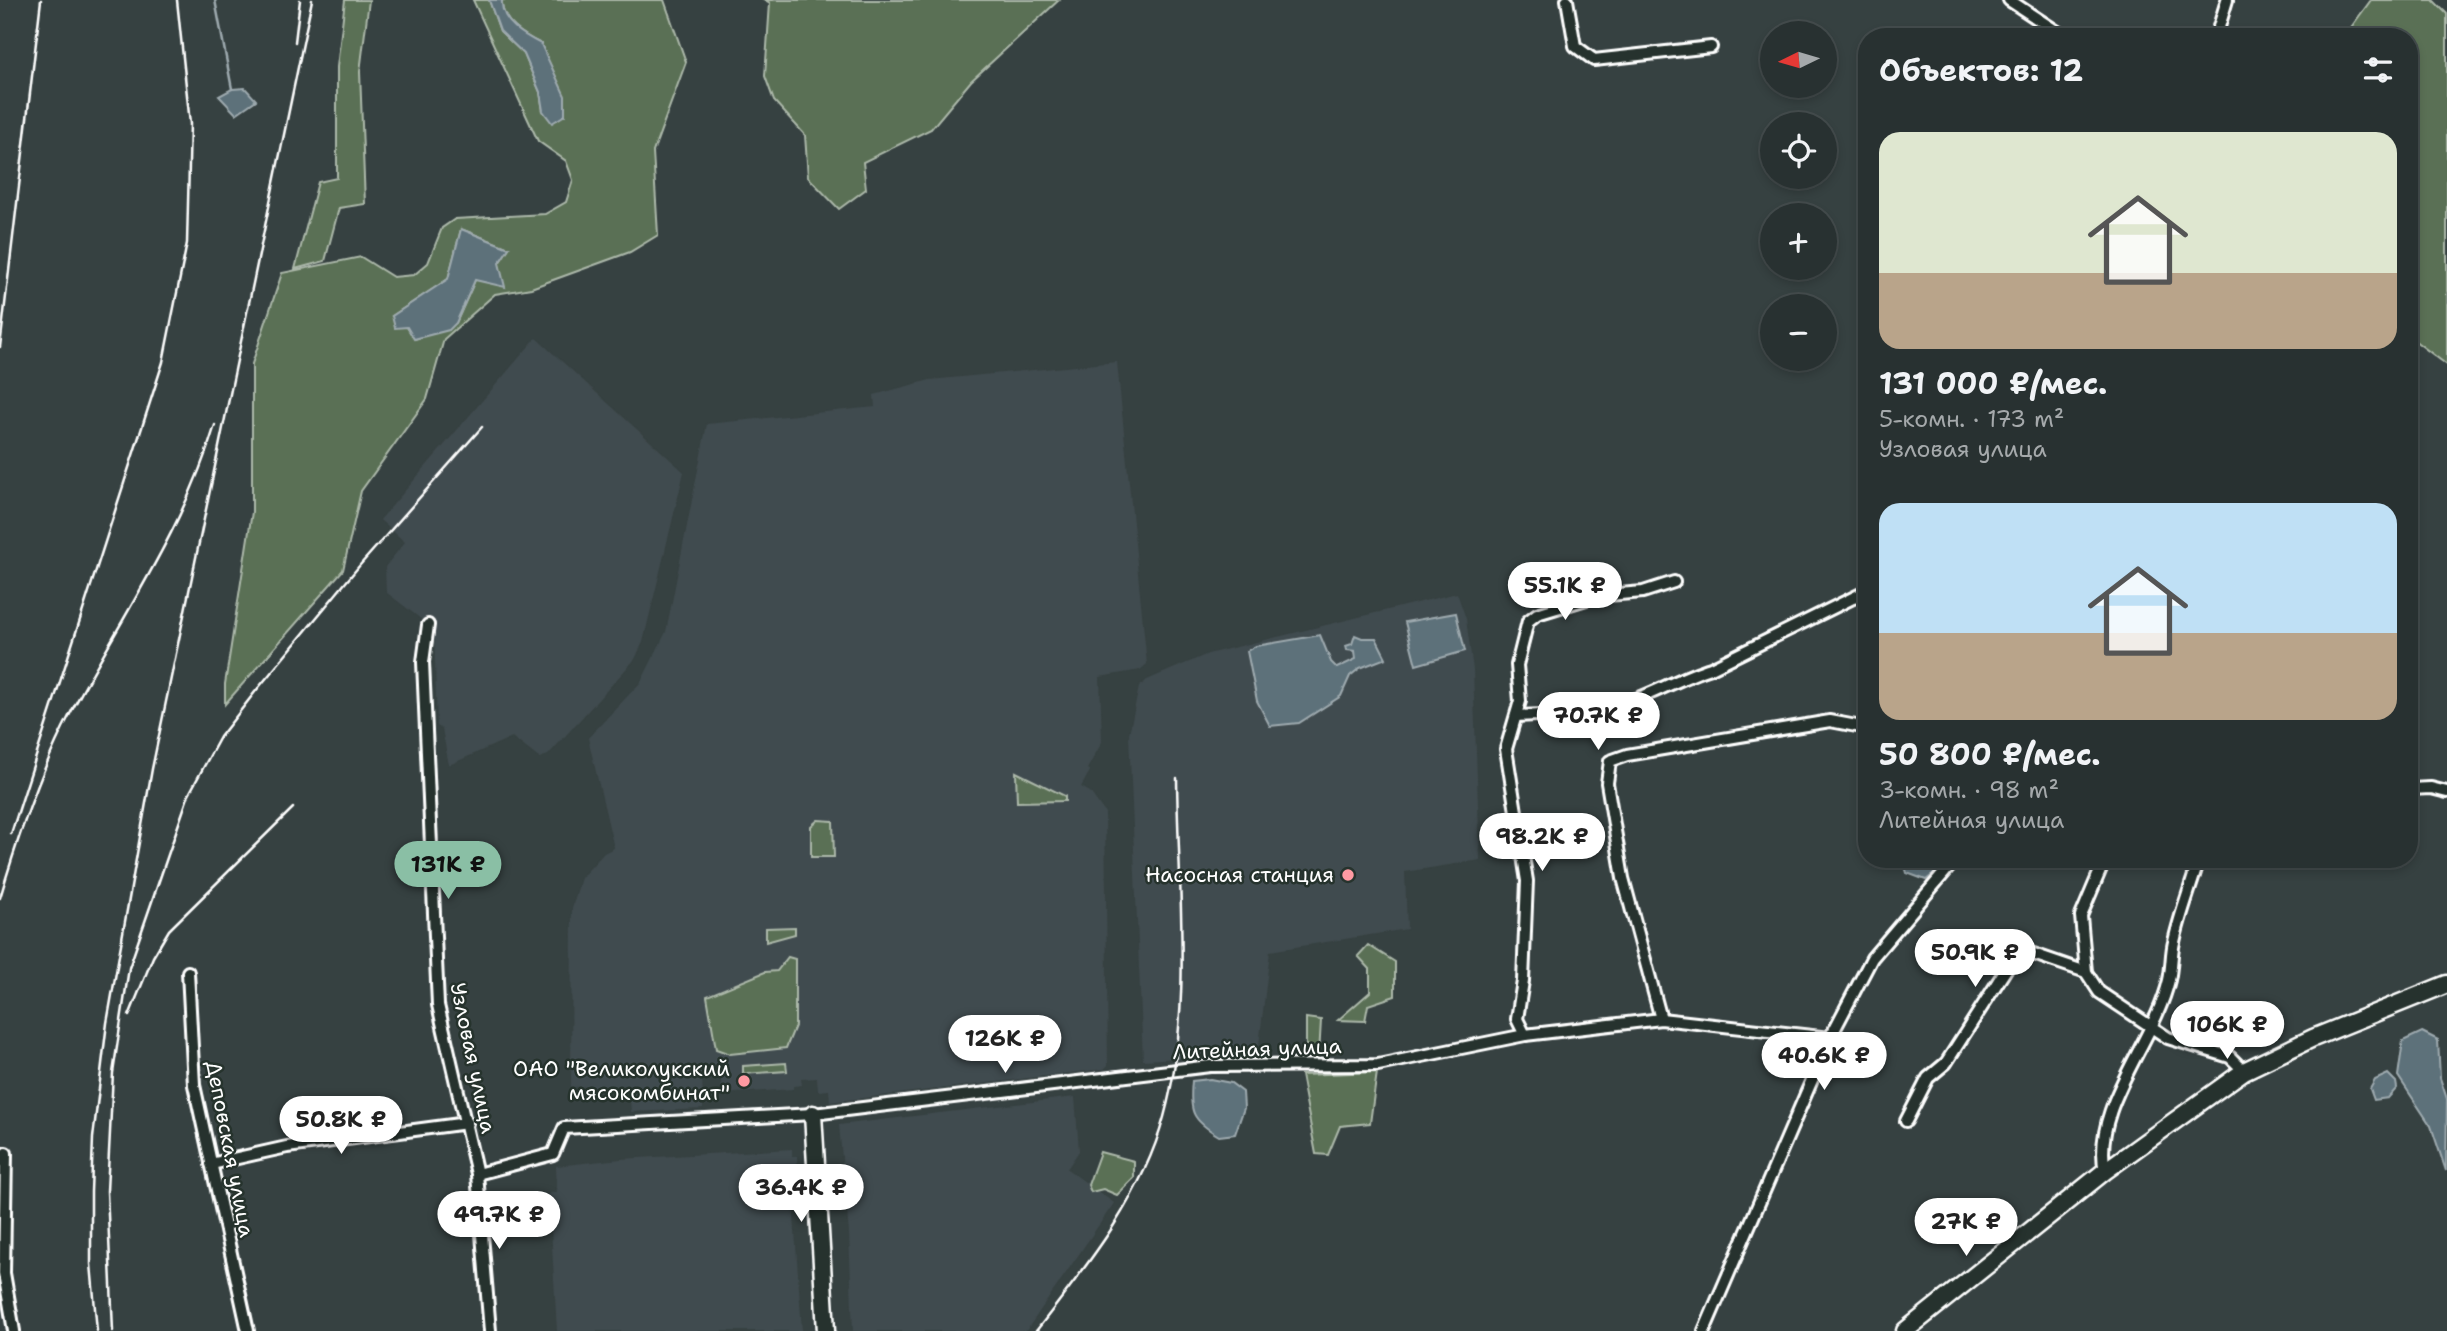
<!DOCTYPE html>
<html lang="ru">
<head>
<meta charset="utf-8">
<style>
  :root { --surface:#283131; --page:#303939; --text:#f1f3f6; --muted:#a5a9ab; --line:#444c4d; --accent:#8abfa5 }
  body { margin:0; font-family:"Shantell Sans",sans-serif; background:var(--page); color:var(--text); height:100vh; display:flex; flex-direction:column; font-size:26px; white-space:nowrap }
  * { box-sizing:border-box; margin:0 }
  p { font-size:23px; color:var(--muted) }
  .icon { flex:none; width:38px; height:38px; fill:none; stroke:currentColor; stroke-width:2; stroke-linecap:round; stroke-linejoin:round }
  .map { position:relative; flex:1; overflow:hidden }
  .drawer { position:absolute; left:1858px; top:28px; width:560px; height:840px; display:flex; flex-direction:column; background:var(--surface); border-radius:28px; box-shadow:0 4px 10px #0003,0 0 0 2px var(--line) }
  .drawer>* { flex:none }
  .needle { width:46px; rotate:265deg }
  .fabs { position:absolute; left:1760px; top:21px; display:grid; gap:14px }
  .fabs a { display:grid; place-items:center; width:77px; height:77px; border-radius:50%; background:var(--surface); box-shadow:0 4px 10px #0003,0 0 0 2px var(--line); font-size:35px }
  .price { position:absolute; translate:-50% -60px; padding:0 16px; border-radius:24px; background:#fff; color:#222; font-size:23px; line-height:46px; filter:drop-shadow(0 2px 4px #0008) }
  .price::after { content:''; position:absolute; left:50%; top:42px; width:21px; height:16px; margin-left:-10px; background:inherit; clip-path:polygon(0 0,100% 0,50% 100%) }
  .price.selected { background:var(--accent); color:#111 }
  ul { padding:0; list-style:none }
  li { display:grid; align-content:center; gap:14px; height:371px; padding:0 21px }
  li span { display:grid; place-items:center; height:217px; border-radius:21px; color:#555 }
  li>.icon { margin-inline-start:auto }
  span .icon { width:126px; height:126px; fill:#fffc; stroke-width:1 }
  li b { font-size:30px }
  h2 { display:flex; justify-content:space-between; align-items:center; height:84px; padding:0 21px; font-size:30px }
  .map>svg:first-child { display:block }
  .built { fill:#414b4f }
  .green { fill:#5a7054; stroke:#acb8aa; stroke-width:2; fill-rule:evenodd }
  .water { fill:#5d717a; stroke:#9eaaaf; stroke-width:2 }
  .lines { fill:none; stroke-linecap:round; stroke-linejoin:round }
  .stream { stroke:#9eaaaf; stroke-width:2.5 }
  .street-casing { stroke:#fff; stroke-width:16 }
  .secondary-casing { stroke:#fff; stroke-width:21 }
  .street { stroke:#26332d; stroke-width:10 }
  .secondary { stroke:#26332d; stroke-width:16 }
  .rail { stroke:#fff; stroke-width:2.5 }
  .poi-dot { fill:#ff9aa2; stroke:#26332d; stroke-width:2.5 }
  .labels { text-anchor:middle; stroke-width:5; stroke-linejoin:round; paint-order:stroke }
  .poi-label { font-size:21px; fill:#fff; stroke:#26332d; text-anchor:end }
  .street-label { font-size:21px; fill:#fff; stroke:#26332d }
</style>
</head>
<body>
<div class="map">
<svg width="2447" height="1331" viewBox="0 0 2447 1331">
  <rect width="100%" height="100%" fill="#364141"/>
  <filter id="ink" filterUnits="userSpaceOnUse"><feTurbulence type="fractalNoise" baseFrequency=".0143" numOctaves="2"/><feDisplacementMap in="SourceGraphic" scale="14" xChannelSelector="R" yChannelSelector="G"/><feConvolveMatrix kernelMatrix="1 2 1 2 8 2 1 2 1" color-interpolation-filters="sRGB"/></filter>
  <g filter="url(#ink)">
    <g class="built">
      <polygon points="536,338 684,472 643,642 635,659 548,755 539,758 512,737 449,765 442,729 437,726 434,629 386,592 385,567 405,542 380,520"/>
      <polygon points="1117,362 1147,664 1140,670 1100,677 1102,742 1087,769 1090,771 1081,787 1090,792 1105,813 1108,1065 1104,1069 830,1102 829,1090 818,1091 817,1078 801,1079 802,1085 793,1086 793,1089 722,1094 720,1069 702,1070 703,1109 631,1112 629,1085 571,1087 572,908 581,878 604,853 614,848 588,738 641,682 666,632 707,424 875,407 874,395 930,380"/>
      <polygon points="1457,593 1466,619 1473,670 1480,860 1405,872 1407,929 1270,951 1258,1054 1143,1060 1129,734 1139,687 1147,680 1208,654"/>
      <polygon points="1075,1097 1079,1151 1067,1169 1114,1203 1026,1331 853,1331 849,1233 839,1125"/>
      <polygon points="792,1149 792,1156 797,1156 799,1202 793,1203 802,1331 557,1331 549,1193 557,1192 556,1166 621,1159"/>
    </g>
    <g class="green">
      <polygon points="345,0 369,0 360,72 365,204 339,208 325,261 295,269 318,182 337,178 337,67"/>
      <path d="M473,0H489L500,31L524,54L540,92L543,111L541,44C525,36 500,22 502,0H664L686,62L653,152L658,235L630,252L531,288L495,294L444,339L427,399L361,491L343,570L225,704V684L252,512V364L282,273L361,257L393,277L414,275L428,263L442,228L455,219L545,214L566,202L573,180L566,161L538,141ZM461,229L509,248L499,263L475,280L456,323L415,339L407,327L392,316L448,279Z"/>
      <polygon points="765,0 1059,0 971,81 931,129 863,162 866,189 839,209 808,177 805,135 774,101 765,76 770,3"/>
      <polygon points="2371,0 2433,0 2447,14 2447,365 2414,340 2410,332 2410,37 2344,37"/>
      <polygon points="1016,772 1065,796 1065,801 1017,802"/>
      <polygon points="818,820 833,821 834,857 811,857 811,826"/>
      <polygon points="795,927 795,934 766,942 766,928"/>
      <polygon points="1368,945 1395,962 1395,996 1368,1005 1365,1021 1338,1020 1370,992 1370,969 1358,956"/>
      <polygon points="788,957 795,959 795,1026 786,1048 730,1054 716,1049 707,996 765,972 777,971"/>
      <polygon points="1306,1018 1321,1020 1319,1055 1306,1056"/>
      <polygon points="786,1063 787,1071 743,1074 743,1066"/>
      <polygon points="1377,1072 1370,1123 1340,1126 1328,1155 1316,1154 1301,1075"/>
      <polygon points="1100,1152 1134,1161 1134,1178 1117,1195 1103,1189 1091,1192 1088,1185"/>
    </g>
    <g class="water">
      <path d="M489,0H502C500,22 525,36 541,44L565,96V115L552,123L543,111L540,92L524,54L500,31Z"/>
      <polygon points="245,88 256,100 236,114 219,96 232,89"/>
      <polygon points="461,229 509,248 499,263 505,287 475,280 456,323 449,330 414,339 407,327 395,328 392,316 448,279"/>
      <polygon points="1456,613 1465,651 1416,665 1405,622"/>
      <polygon points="1320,635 1331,662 1337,668 1356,659 1355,651 1347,650 1346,646 1352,644 1355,635 1362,638 1376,638 1386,658 1360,668 1350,676 1341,696 1299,723 1270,726 1257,701 1247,651 1256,646"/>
      <polygon points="1903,859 1942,859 1935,873 1926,880 1907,873"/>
      <polygon points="2422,1032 2438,1040 2440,1078 2447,1099 2446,1171 2431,1126 2398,1076 2403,1041"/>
      <polygon points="2388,1074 2396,1082 2397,1088 2388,1098 2374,1100 2370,1089 2375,1080"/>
      <path d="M1210,1079L1231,1083L1243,1092L1244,1108L1235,1134L1219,1136C1192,1120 1189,1112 1192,1081Z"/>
    </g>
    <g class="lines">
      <polyline class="stream" points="215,0 232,89"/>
      <defs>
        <g id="street">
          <polyline points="1567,0 1575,46 1594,60 1711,47"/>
          <polyline points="2009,0 2065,37"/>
          <polyline points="2216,37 2227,0"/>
          <polyline points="428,625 423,662 438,1005 477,1174 490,1331"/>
          <path d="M1516,716C1552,715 1589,713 1625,703C1654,694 1681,677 1711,668L1867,591"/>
          <polyline points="2410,789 2431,788 2447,792"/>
          <polyline points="2105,859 2081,916 2086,972 2099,992 2168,1038 2230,1057 2244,1071"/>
          <polyline points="188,972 194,1085 248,1331"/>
          <polyline points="1661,1019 1623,878 1607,783 1610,761 1627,755 1830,721 1867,728"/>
          <polyline points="1525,1035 1517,1019 1523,981 1527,881 1506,749 1520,701 1517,665 1528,621 1537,614 1596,596 1643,592 1674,582"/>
          <polyline points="1906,1121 1928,1078 1946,1063 2019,949 2086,972"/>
          <polyline points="6,1153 4,1273 14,1331"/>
          <polyline points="211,1164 287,1147 467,1123"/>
          <path d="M2105,1171C2091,1107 2155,1041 2169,980C2172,967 2171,954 2174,942C2180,914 2191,887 2199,859"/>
          <polyline points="477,1174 553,1154 564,1128 813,1114 1210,1066 1378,1065 1525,1035 1661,1019 1830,1038"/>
          <polyline points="1704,1331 1830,1038 1872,958 1956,859"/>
        </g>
        <g id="secondary">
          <polyline points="813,1114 826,1331"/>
          <polyline points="1905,1331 2105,1171 2244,1071 2313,1038 2447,984"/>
        </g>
      </defs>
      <use href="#street" class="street-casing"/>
      <use href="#secondary" class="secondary-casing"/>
      <use href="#street" class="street"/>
      <use href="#secondary" class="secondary"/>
      <g class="rail">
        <polyline points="295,42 300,0"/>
        <polyline points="0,347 41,0"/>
        <polyline points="11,834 163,362 187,243 190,124 177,0"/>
        <path d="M0,898C18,837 40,771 70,714C121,618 183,531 215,425"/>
        <polyline points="129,1016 153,957 169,930 293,808"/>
        <polyline points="97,1331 91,1264 91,1192 93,1138 107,1023 152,769 312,0"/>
        <polyline points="113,1331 107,1191 113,1073 129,968 189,794 220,737 255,692 360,565 482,427"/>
        <path d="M1036,1331C1086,1267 1142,1198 1164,1117C1193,1011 1178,887 1177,778"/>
      </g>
    </g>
  </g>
  <g class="poi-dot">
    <circle cx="1348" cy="875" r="7"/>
    <circle cx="744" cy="1081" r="7"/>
  </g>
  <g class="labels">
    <g class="poi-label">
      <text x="1334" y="882">Насосная станция</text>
      <text x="730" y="1076">ОАО "Великолукский<tspan x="730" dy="24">мясокомбинат"</tspan></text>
    </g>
    <g class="street-label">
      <text transform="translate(1257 1049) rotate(-2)" y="7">Литейная улица</text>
      <text transform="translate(473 1058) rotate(78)" y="7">Узловая улица</text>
      <text transform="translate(230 1149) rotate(79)" y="7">Деповская улица</text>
    </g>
  </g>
</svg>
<div class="fabs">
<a><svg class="needle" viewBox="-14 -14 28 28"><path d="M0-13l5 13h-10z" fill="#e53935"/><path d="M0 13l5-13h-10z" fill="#a5a9ab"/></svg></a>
<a><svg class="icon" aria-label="locate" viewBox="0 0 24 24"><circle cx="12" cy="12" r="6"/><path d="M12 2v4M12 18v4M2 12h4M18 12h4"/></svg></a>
<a>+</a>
<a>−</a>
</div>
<b class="price" style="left:1565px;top:622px">55.1K ₽</b>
<b class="price" style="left:1598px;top:752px">70.7K ₽</b>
<b class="price" style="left:1542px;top:873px">98.2K ₽</b>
<b class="price selected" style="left:448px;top:901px">131K ₽</b>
<b class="price" style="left:1975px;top:989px">50.9K ₽</b>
<b class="price" style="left:2227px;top:1061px">106K ₽</b>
<b class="price" style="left:1005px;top:1075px">126K ₽</b>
<b class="price" style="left:1824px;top:1092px">40.6K ₽</b>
<b class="price" style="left:341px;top:1156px">50.8K ₽</b>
<b class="price" style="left:801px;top:1224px">36.4K ₽</b>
<b class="price" style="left:499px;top:1251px">49.7K ₽</b>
<b class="price" style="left:1966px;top:1258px">27K ₽</b>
<section class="drawer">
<h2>Объектов: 12<svg class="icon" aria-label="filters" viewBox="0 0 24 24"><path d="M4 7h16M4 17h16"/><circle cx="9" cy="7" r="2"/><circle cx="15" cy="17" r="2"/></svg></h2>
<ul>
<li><span style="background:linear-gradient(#dfe7d0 65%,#b9a48a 0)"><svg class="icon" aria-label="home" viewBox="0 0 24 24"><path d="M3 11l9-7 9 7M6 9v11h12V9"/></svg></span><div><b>131 000 ₽/мес.</b><p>5-комн. · 173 m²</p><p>Узловая улица</p></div></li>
<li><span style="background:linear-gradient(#bfe0f5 60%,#b9a48a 0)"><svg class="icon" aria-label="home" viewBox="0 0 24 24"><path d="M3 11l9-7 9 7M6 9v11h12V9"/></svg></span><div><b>50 800 ₽/мес.</b><p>3-комн. · 98 m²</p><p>Литейная улица</p></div></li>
</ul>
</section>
</div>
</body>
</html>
